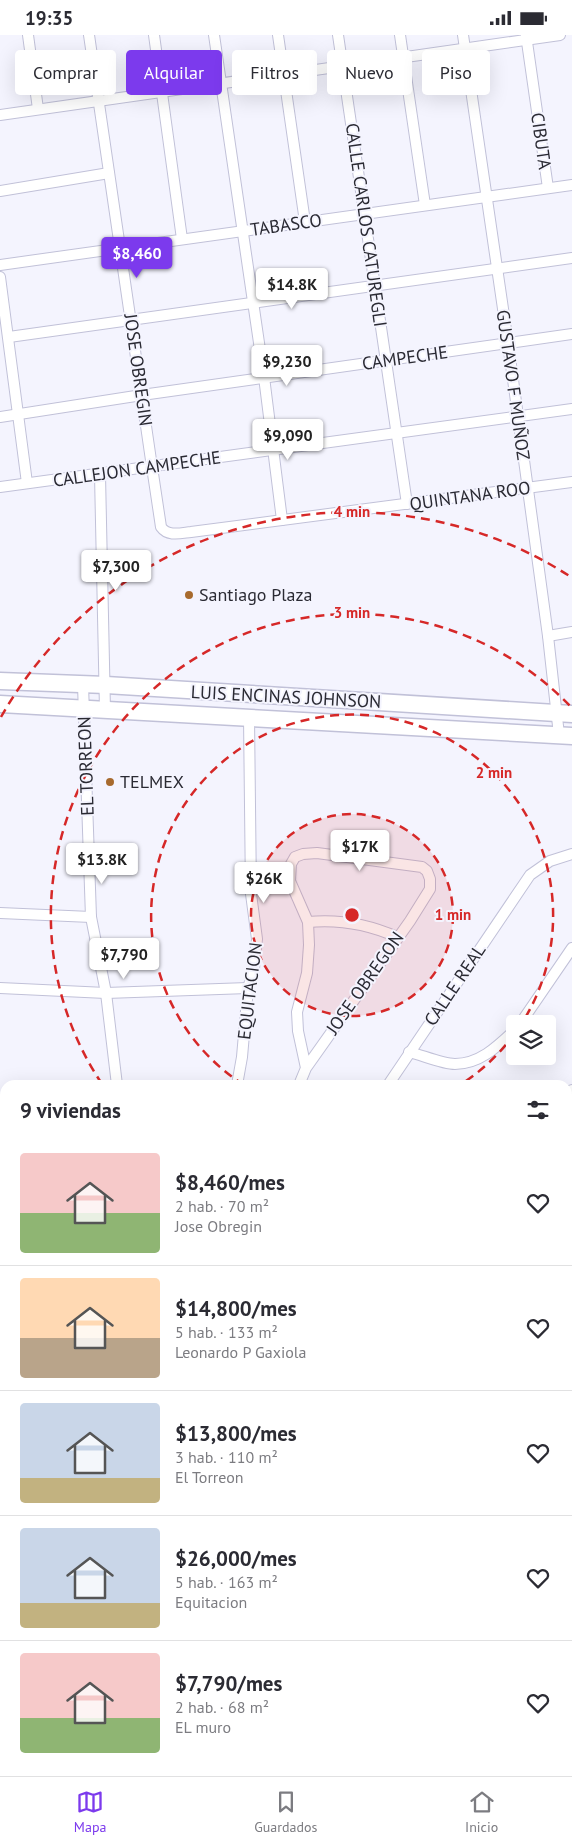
<!DOCTYPE html>
<html lang="es">
<head>
<meta charset="utf-8">
<style>
  :root { --surface:#fff; --page:#f2f2f3; --text:#2b2b33; --muted:#7c7c81; --line:#e1e1e2; --accent:#7c3aed }
  body { margin:0; font-family:"PT Sans",sans-serif; background:var(--page); color:var(--text); height:100vh; display:flex; flex-direction:column; font-size:19px; white-space:nowrap }
  * { box-sizing:border-box; margin:0 }
  p { font-size:16px; color:var(--muted) }
  .icon { flex:none; width:28px; height:28px; fill:none; stroke:currentColor; stroke-width:2; stroke-linecap:round; stroke-linejoin:round }
  .map { position:relative; flex:1; overflow:hidden }
  .sheet { position:absolute; left:0px; top:1045px; width:572px; height:696px; display:flex; flex-direction:column; background:var(--surface); border-radius:15px 15px 0 0; box-shadow:0 5px 20px #0002 }
  .sheet>* { flex:none }
  .hud { position:absolute; left:15px; top:15px; width:542px; height:45px; display:flex; gap:10px }
  .tools { position:absolute; left:506px; top:980px; display:grid; gap:10px }
  .tools a { display:grid; place-items:center; width:50px; height:50px; border-radius:5px; background:var(--surface); box-shadow:0 5px 20px #0002; font-size:25px }
  .price { position:absolute; translate:-50% -42px; padding:0 11px; border-radius:5px; background:#fff; color:#222; font-size:16px; line-height:32px; filter:drop-shadow(0 1px 2px #0008) }
  .price::after { content:''; position:absolute; left:50%; top:30px; width:15px; height:11px; margin-left:-8px; background:inherit; clip-path:polygon(0 0,100% 0,50% 100%) }
  .price.on { background:var(--accent); color:#fff }
  ul { padding:0; list-style:none }
  li { display:flex; align-items:center; gap:15px; height:125px; padding:0 20px }
  li+li { border-top:1px solid var(--line) }
  li span { display:grid; place-items:center; flex:none; width:140px; height:100px; border-radius:5px; color:#555 }
  li>.icon { margin-inline-start:auto }
  span .icon { width:60px; height:60px; fill:#fffc; stroke-width:1 }
  li b { font-size:21px }
  h2 { display:flex; justify-content:space-between; align-items:center; height:60px; padding:0 20px; font-size:21px }
  .chip { padding:0 18px; border-radius:5px; background:var(--surface); box-shadow:0 5px 20px #0002; font-size:18px; line-height:45px }
  .chip.on { background:var(--accent); color:#fff }
  .status { display:flex; justify-content:space-between; align-items:center; height:35px; padding:0 25px; background:var(--surface); direction:ltr }
  .status svg { height:14px; fill:currentColor }
  .menu { display:flex; justify-content:space-around; align-items:center; height:70px; border-top:1px solid var(--line); background:var(--surface); font-size:14px; color:var(--muted) }
  .menu a { display:grid; justify-items:center; gap:2px }
  .menu .on { color:var(--accent) }
  .map>svg:first-child { display:block }
  .built { fill:#ebebfd }
  .lines { fill:none; stroke-linecap:round; stroke-linejoin:round }
  .street-casing { stroke:#c1c1d8; stroke-width:12 }
  .secondary-casing { stroke:#c1c1d8; stroke-width:16 }
  .primary-casing { stroke:#c1c1d8; stroke-width:19 }
  .street { stroke:#fff; stroke-width:10 }
  .secondary { stroke:#fff; stroke-width:14 }
  .primary { stroke:#fff; stroke-width:16 }
  .ring { fill:none; stroke:#d62828; stroke-width:2.5; stroke-dasharray:9 6 }
  .poi-dot { fill:#a76a2e; stroke:#f4f4fe; stroke-width:2 }
  .labels { text-anchor:middle; stroke-width:4; stroke-linejoin:round; paint-order:stroke }
  .street-label { font-size:18px; fill:#2a2a33; stroke:#f4f4fe }
  .poi-label { font-size:18px; fill:#2a2a33; stroke:#f4f4fe; text-anchor:start }
  .centre { fill:#d62828; stroke:#f4f4fe; stroke-width:2.5 }
  .ring-label { font-size:15px; text-anchor:middle; font-weight:bold; fill:#d62828; stroke:#f4f4fe; stroke-width:4; stroke-linejoin:round; paint-order:stroke }
</style>
</head>
<body>
<div class="status"><b>19:35</b><svg viewBox="0 0 49 12"><path d="M0 12V9h3v3zM5 12V6h3v6zM10 12V3h3v9zM15 12V0h3v12zM26 1h20v11H26zM47 4h2v5h-2z"/></svg></div>
<div class="map">
<svg width="572" height="1741" viewBox="0 0 572 1741">
  <rect width="100%" height="100%" fill="#f4f4fe"/>
  <g class="built">
    <polygon points="568,1222 572,1224 572,1323 568,1322"/>
    <polygon points="5,1565 5,1736 94,1736 95,1741 0,1741 0,1566"/>
  </g>
  <g class="lines">
    <defs>
      <g id="street">
        <polyline points="28,0 38,74"/>
        <path d="M89,0L152,432L161,492C168,502 181,498 191,497L572,447"/>
        <polyline points="154,0 182,204"/>
        <polyline points="214,0 264,342 282,485"/>
        <polyline points="278,0 305,187"/>
        <polyline points="338,0 407,469"/>
        <polyline points="400,0 425,170"/>
        <polyline points="463,0 508,308 548,601 559,700"/>
        <polyline points="526,0 548,153"/>
        <polyline points="0,80 560,0"/>
        <polyline points="0,156 109,138"/>
        <polyline points="0,230 572,150"/>
        <polyline points="0,242 27,448"/>
        <polyline points="9,302 572,223"/>
        <polyline points="0,382 142,360 572,299"/>
        <polyline points="100,440 105,675"/>
        <polyline points="0,452 572,374"/>
        <polyline points="548,601 572,597"/>
        <polyline points="83,650 91,882 106,958 117,1050"/>
        <polyline points="0,878 91,882"/>
        <path d="M308,887C340,884 368,889 397,902"/>
        <polyline points="0,953 106,958 248,953"/>
        <polyline points="520,989 572,913"/>
        <path d="M409,1017C422,1020 442,1029 455,1029C480,1029 498,1011 515,995"/>
        <polyline points="237,1050 242,1022 248,953 254,934 257,904 251,859 249,682"/>
        <polyline points="299,1050 306,1033 298,996 297,977 307,938 309,910 308,887 290,846 291,829 295,822 303,819 317,818 422,832 427,836 430,844 430,854 410,886 306,1033"/>
        <polyline points="388,1050 530,840 550,826 572,819"/>
        <polyline points="568,1057 572,1055"/>
        <polyline points="568,1217 572,1218"/>
        <polyline points="0,1339 5,1338"/>
        <polyline points="568,1390 572,1376"/>
        <polyline points="0,1414 5,1442"/>
        <polyline points="0,1488 5,1487"/>
        <polyline points="0,1529 5,1529"/>
        <polyline points="568,1544 572,1544"/>
        <polyline points="568,1621 572,1620"/>
        <polyline points="568,1691 572,1690"/>
        <polyline points="127,1736 127,1741"/>
        <polyline points="187,1736 187,1741"/>
        <polyline points="228,1736 228,1741"/>
        <polyline points="282,1736 286,1741"/>
        <polyline points="338,1736 338,1741"/>
        <polyline points="415,1736 415,1741"/>
        <polyline points="503,1736 504,1741"/>
      </g>
      <g id="secondary">
        <polyline points="0,1232 5,1231"/>
        <polyline points="0,1253 5,1252"/>
        <polyline points="568,1335 572,1336"/>
        <polyline points="568,1360 572,1361"/>
      </g>
      <g id="primary">
        <polyline points="0,646 106,650 572,679"/>
        <polyline points="0,669 572,701"/>
      </g>
    </defs>
    <use href="#street" class="street-casing"/>
    <use href="#secondary" class="secondary-casing"/>
    <use href="#primary" class="primary-casing"/>
    <use href="#street" class="street"/>
    <use href="#secondary" class="secondary"/>
    <use href="#primary" class="primary"/>
  </g>
  <circle cx="352" cy="880" r="101" fill="#d62828" fill-opacity=".12"/>
  <g class="ring">
    <circle cx="352" cy="880" r="101"/>
    <path d="M515 998A201 201 0 0 1 460 1050M244 1050A201 201 0 1 1 522 988"/>
    <path d="M102 1049A302 302 0 0 1 571 672"/>
    <path d="M1 682A403 403 0 0 1 571 542"/>
  </g>
  <g class="poi-dot">
    <circle cx="189" cy="560" r="5"/>
    <circle cx="110" cy="747" r="5"/>
  </g>
  <g class="labels">
    <g class="street-label">
      <text transform="translate(541 106) rotate(82)" y="6">CIBUTA</text>
      <text transform="translate(286 190) rotate(-8)" y="6">TABASCO</text>
      <text transform="translate(366 190) rotate(82)" y="6">CALLE CARLOS CATUREGLI</text>
      <text transform="translate(405 323) rotate(-8)" y="6">CAMPECHE</text>
      <text transform="translate(138 335) rotate(82)" y="6">JOSE OBREGIN</text>
      <text transform="translate(513 350) rotate(82)" y="6">GUSTAVO F MUÑOZ</text>
      <text transform="translate(137 434) rotate(-8)" y="6">CALLEJON CAMPECHE</text>
      <text transform="translate(470 461) rotate(-8)" y="6">QUINTANA ROO</text>
      <text transform="translate(286 662) rotate(3)" y="6">LUIS ENCINAS JOHNSON</text>
      <text transform="translate(86 731) rotate(-92)" y="6">EL TORREON</text>
      <text transform="translate(365 948) rotate(-55)" y="6">JOSE OBREGON</text>
      <text transform="translate(455 950) rotate(-56)" y="6">CALLE REAL</text>
      <text transform="translate(250 956) rotate(-83)" y="6">EQUITACION</text>
    </g>
    <g class="poi-label">
      <text x="199" y="566">Santiago Plaza</text>
      <text x="120" y="753">TELMEX</text>
    </g>
  </g>
  <circle cx="352" cy="880" r="8" class="centre"/>
  <g class="ring-label">
    <text x="352" y="482">4 min</text>
    <text x="352" y="583">3 min</text>
    <text x="494" y="743">2 min</text>
    <text x="453" y="885">1 min</text>
  </g>
</svg>
<div class="tools">
<a><svg class="icon" aria-label="layers" viewBox="0 0 24 24"><path d="M12 4l9 5-9 5-9-5zM3 14l9 5 9-5"/></svg></a>
</div>
<b class="price on" style="left:137px;top:244px">$8,460</b>
<b class="price" style="left:292px;top:275px">$14.8K</b>
<b class="price" style="left:287px;top:352px">$9,230</b>
<b class="price" style="left:288px;top:426px">$9,090</b>
<b class="price" style="left:116px;top:557px">$7,300</b>
<b class="price" style="left:360px;top:837px">$17K</b>
<b class="price" style="left:102px;top:850px">$13.8K</b>
<b class="price" style="left:264px;top:869px">$26K</b>
<b class="price" style="left:124px;top:945px">$7,790</b>
<div class="hud">
<a class="chip">Comprar</a>
<a class="chip on">Alquilar</a>
<a class="chip">Filtros</a>
<a class="chip">Nuevo</a>
<a class="chip">Piso</a>
</div>
<section class="sheet">
<h2>9 viviendas<svg class="icon" aria-label="filters" viewBox="0 0 24 24"><path d="M4 7h16M4 17h16"/><circle cx="9" cy="7" r="2"/><circle cx="15" cy="17" r="2"/></svg></h2>
<ul>
<li><span style="background:linear-gradient(#f6c9c9 60%,#8fb573 0)"><svg class="icon" aria-label="home" viewBox="0 0 24 24"><path d="M3 11l9-7 9 7M6 9v11h12V9"/></svg></span><div><b>$8,460/mes</b><p>2 hab. · 70 m²</p><p>Jose Obregin</p></div><svg class="icon" aria-label="heart" viewBox="0 0 24 24"><path d="M12 20l-8-8c-3-5 5-10 8-4 3-6 11-1 8 4z"/></svg></li>
<li><span style="background:linear-gradient(#ffd9b3 60%,#b9a48a 0)"><svg class="icon" aria-label="home" viewBox="0 0 24 24"><path d="M3 11l9-7 9 7M6 9v11h12V9"/></svg></span><div><b>$14,800/mes</b><p>5 hab. · 133 m²</p><p>Leonardo P Gaxiola</p></div><svg class="icon" aria-label="heart" viewBox="0 0 24 24"><path d="M12 20l-8-8c-3-5 5-10 8-4 3-6 11-1 8 4z"/></svg></li>
<li><span style="background:linear-gradient(#c9d6e8 75%,#c2b280 0)"><svg class="icon" aria-label="home" viewBox="0 0 24 24"><path d="M3 11l9-7 9 7M6 9v11h12V9"/></svg></span><div><b>$13,800/mes</b><p>3 hab. · 110 m²</p><p>El Torreon</p></div><svg class="icon" aria-label="heart" viewBox="0 0 24 24"><path d="M12 20l-8-8c-3-5 5-10 8-4 3-6 11-1 8 4z"/></svg></li>
<li><span style="background:linear-gradient(#c9d6e8 75%,#c2b280 0)"><svg class="icon" aria-label="home" viewBox="0 0 24 24"><path d="M3 11l9-7 9 7M6 9v11h12V9"/></svg></span><div><b>$26,000/mes</b><p>5 hab. · 163 m²</p><p>Equitacion</p></div><svg class="icon" aria-label="heart" viewBox="0 0 24 24"><path d="M12 20l-8-8c-3-5 5-10 8-4 3-6 11-1 8 4z"/></svg></li>
<li><span style="background:linear-gradient(#f6c9c9 65%,#8fb573 0)"><svg class="icon" aria-label="home" viewBox="0 0 24 24"><path d="M3 11l9-7 9 7M6 9v11h12V9"/></svg></span><div><b>$7,790/mes</b><p>2 hab. · 68 m²</p><p>EL muro</p></div><svg class="icon" aria-label="heart" viewBox="0 0 24 24"><path d="M12 20l-8-8c-3-5 5-10 8-4 3-6 11-1 8 4z"/></svg></li>
</ul>
</section>
</div>
<nav class="menu">
<a class="on"><svg class="icon" aria-label="map" viewBox="0 0 24 24"><path d="M3 6l6-2 6 2 6-2v14l-6 2-6-2-6 2zM9 4v14M15 6v14"/></svg>Mapa</a>
<a><svg class="icon" aria-label="saved" viewBox="0 0 24 24"><path d="M7 4h10v16l-5-4-5 4z"/></svg>Guardados</a>
<a><svg class="icon" aria-label="home" viewBox="0 0 24 24"><path d="M3 11l9-7 9 7M6 9v11h12V9"/></svg>Inicio</a>
</nav>
</body>
</html>
